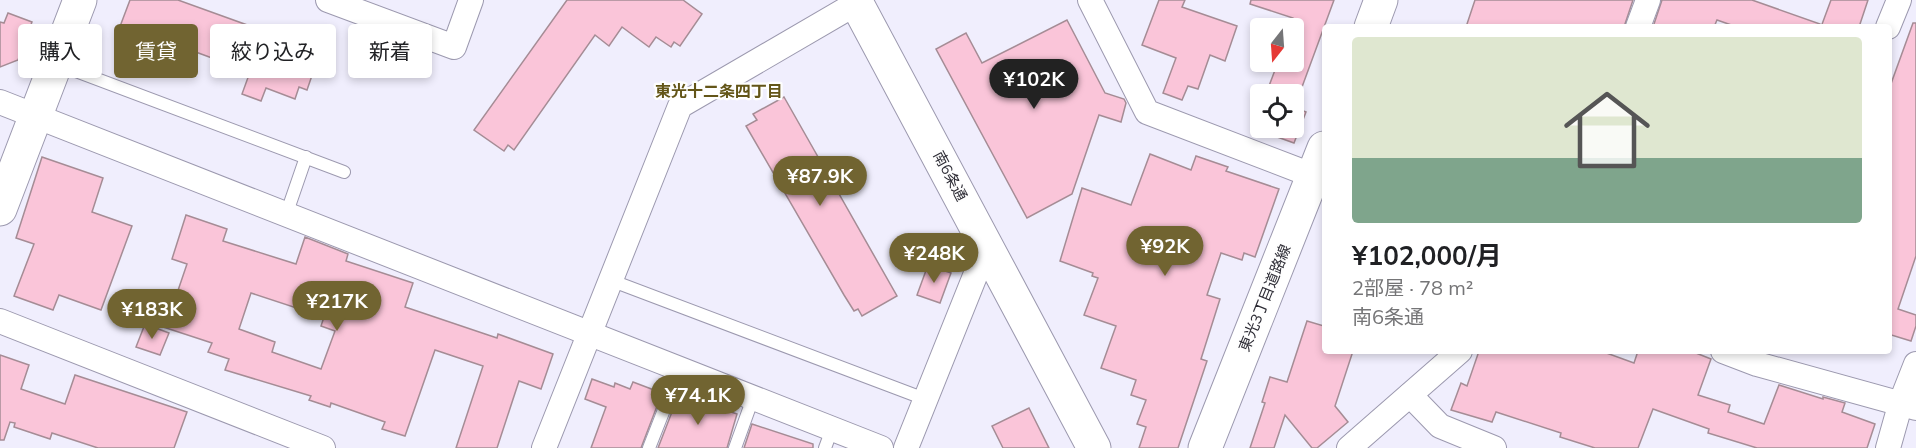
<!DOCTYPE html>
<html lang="ja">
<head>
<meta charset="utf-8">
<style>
  :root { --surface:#fff; --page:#f2f2f2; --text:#202124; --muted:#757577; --line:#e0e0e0; --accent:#716431 }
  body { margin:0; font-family:Mulish,"Noto Sans JP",sans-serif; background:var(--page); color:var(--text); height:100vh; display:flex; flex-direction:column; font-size:22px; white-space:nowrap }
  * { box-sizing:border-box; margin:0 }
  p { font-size:20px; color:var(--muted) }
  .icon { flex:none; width:33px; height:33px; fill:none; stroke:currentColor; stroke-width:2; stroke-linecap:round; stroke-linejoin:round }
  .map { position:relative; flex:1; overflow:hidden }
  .details { position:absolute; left:1322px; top:24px; width:570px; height:330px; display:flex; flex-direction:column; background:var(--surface); border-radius:6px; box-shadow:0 3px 9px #0003 }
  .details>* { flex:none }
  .hud { position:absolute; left:18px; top:24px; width:570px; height:54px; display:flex; gap:12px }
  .needle { width:39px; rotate:197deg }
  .controls { position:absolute; left:1250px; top:18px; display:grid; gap:12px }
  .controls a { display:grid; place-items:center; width:54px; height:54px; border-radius:6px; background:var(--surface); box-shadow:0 3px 9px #0003; font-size:30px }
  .price { position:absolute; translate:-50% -51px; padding:0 14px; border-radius:21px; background:var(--accent); color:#fff; font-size:20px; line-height:39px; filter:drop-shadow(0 2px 3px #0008) }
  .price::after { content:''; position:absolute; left:50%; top:36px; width:18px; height:14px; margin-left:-9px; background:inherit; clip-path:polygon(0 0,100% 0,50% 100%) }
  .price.selected { background:#222; color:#fff }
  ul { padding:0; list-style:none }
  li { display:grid; align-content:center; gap:12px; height:318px; padding:0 30px }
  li+li { border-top:2px solid var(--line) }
  li span { display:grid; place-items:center; height:186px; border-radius:6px; color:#555 }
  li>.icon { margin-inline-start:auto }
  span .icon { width:108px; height:108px; fill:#fffc; stroke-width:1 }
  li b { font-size:26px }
  .chip { padding:0 21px; border-radius:6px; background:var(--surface); box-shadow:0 3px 9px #0003; font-size:21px; line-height:54px }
  .chip.selected { background:var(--accent); color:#fff }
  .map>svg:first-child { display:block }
  .building { fill:#fac5d9; stroke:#a58c95; stroke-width:1.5; fill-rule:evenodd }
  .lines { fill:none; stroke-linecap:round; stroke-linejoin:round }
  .lane-casing { stroke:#9c99af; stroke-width:14 }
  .street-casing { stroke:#9c99af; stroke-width:26 }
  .secondary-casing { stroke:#9c99af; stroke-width:35 }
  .lane { stroke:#fff; stroke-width:12 }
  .street { stroke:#fff; stroke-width:24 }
  .secondary { stroke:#fff; stroke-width:33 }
  .labels { text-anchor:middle; stroke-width:4.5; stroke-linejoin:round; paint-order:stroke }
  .street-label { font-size:15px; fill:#2d2c35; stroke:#fefefe }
  .neighbourhood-label { font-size:16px; font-weight:bold; fill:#635518; stroke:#fefefe }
</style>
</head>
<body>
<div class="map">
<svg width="1916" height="448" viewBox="0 0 1916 448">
  <rect width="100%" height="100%" fill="#f0eefd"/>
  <g class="building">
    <polygon points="130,0 178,0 303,45 301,51 318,58 307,90 299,87 295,99 266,88 261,101 242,94 250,72 155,37 150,50 116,37"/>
    <polygon points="567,0 683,0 702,14 680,46 674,42 671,47 656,37 649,47 622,27 609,46 595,35 514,150 508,145 504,151 474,130"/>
    <polygon points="1159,0 1185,0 1182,7 1237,26 1225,61 1210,55 1198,89 1188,86 1182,100 1163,93 1176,58 1142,45"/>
    <polygon points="1251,0 1334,0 1295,106 1293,106 1293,94 1266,94 1278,62 1293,62 1293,18 1250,4"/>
    <polygon points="1475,0 1633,0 1624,27 1466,27"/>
    <polygon points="1662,0 1752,0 1820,24 1820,27 1737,27 1717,20 1714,27 1653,27"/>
    <polygon points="1831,0 1868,0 1859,27 1821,27"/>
    <polygon points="8,13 32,22 18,60 0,67 0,22 4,23"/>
    <polygon points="1067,20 1105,93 1124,99 1126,103 1121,122 1099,115 1072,194 1027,218 936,49 966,33 982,63"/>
    <polygon points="1913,23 1916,23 1916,256 1898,309 1916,315 1916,326 1911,341 1888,334 1888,92"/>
    <polygon points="784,97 897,296 862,316 858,309 854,311 844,295 746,126 757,120 753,114"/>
    <polygon points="1293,107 1306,112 1294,143 1269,134 1272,128 1293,128"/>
    <polygon points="1150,154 1191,170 1196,156 1228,167 1226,171 1279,189 1255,257 1244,253 1242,260 1221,253 1207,295 1220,299 1201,359 1207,361 1178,448 1139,448 1146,427 1137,424 1146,400 1131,395 1136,380 1101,368 1116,326 1084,315 1098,278 1092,276 1093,273 1060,261 1082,188 1131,205"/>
    <polygon points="42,157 103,178 92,212 132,226 101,310 59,295 53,310 14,296 34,244 16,238"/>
    <path d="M186,215L227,229L223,241L296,264L305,237L348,254L346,261L413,283L405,307L497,338L498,334L553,354L541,389L519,381L497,448H456L483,366L435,350L405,436L382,429L385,422L331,403L330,407L309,400L311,396L225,370L229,359L208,352L212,343L154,324L160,305L172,308L187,264L172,259ZM251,293L324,317L321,326L335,331L321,369L272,352L275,342L239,329Z"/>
    <polygon points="928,265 951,273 940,303 917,295"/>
    <polygon points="1307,321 1324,326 1324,351 1353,351 1335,406 1348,422 1317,448 1312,448 1285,415 1274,448 1250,448 1265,403 1262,402 1270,377 1287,382"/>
    <polygon points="145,324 169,333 160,355 136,347"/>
    <polygon points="1479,351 1601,351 1634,363 1638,351 1691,351 1711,359 1698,395 1730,405 1728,412 1764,424 1779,385 1823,399 1823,397 1845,403 1842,412 1875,424 1867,448 1757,448 1708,433 1709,429 1653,409 1638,448 1595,448 1560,437 1561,433 1496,412 1492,422 1451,410 1461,383 1467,386"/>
    <polygon points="0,355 29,365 21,389 65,404 75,375 187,412 174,448 98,448 52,433 50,439 14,427 15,423 10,422 4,440 0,440"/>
    <polygon points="592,379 614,387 615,383 630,389 633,382 662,393 641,448 591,448 606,407 585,399"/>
    <polygon points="681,395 737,414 727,448 658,448 677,399 679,399"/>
    <polygon points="1029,408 1049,448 1003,448 992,426"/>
    <polygon points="752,424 813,444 813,448 744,448"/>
  </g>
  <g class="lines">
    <defs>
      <g id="lane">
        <polyline points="57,64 344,172"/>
        <polyline points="286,215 306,157"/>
        <polyline points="610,280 925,399"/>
        <polyline points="649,448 680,369"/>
        <polyline points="735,448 753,398"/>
        <polyline points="825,448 832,429"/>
      </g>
      <g id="street">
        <polyline points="328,0 454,47 471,0"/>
        <polyline points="1090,0 1147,112 1314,176"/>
        <polyline points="1638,27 1648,0"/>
        <polyline points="1888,27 1899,0"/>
        <polyline points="0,102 881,448"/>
        <polyline points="0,321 323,448"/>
        <polyline points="1723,351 1757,364 1916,408"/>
        <polyline points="1410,395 1440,426 1494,448"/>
        <polyline points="544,448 680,106 857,3"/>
        <polyline points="906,448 987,246"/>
        <polyline points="1349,448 1460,351"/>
        <polyline points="1888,448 1901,402 1916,364"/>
      </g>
      <g id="secondary">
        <polyline points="855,0 1094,448"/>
        <polyline points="1371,27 1381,0"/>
        <polyline points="0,209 80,0"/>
        <polyline points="1205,448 1324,148"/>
      </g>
    </defs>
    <use href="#lane" class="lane-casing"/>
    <use href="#street" class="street-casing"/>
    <use href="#secondary" class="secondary-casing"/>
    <use href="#lane" class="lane"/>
    <use href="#street" class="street"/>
    <use href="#secondary" class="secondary"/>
  </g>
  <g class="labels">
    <g class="street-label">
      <text transform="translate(950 176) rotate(62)" y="5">南6条通</text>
      <text transform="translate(1265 298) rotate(-68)" y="5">東光3丁目道路線</text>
    </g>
    <g class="neighbourhood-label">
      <text x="719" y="97">東光十二条四丁目</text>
    </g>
  </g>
</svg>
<div class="controls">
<a><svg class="needle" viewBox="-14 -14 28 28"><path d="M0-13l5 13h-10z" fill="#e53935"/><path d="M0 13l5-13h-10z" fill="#757577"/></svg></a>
<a><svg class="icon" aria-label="locate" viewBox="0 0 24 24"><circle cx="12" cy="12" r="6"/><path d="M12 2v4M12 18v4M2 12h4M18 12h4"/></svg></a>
</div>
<b class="price selected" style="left:1034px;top:110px">¥102K</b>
<b class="price" style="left:820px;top:207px">¥87.9K</b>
<b class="price" style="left:1165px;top:277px">¥92K</b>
<b class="price" style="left:934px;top:284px">¥248K</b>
<b class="price" style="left:337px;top:332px">¥217K</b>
<b class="price" style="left:152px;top:340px">¥183K</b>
<b class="price" style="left:698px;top:426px">¥74.1K</b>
<div class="hud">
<a class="chip">購入</a>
<a class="chip selected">賃貸</a>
<a class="chip">絞り込み</a>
<a class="chip">新着</a>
</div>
<section class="details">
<ul>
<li><span style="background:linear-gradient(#dfe7d0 65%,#7fa58c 0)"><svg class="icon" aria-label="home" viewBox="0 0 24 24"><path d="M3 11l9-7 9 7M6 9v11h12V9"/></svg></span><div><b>¥102,000/月</b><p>2部屋 · 78 m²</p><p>南6条通</p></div></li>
</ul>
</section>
</div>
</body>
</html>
